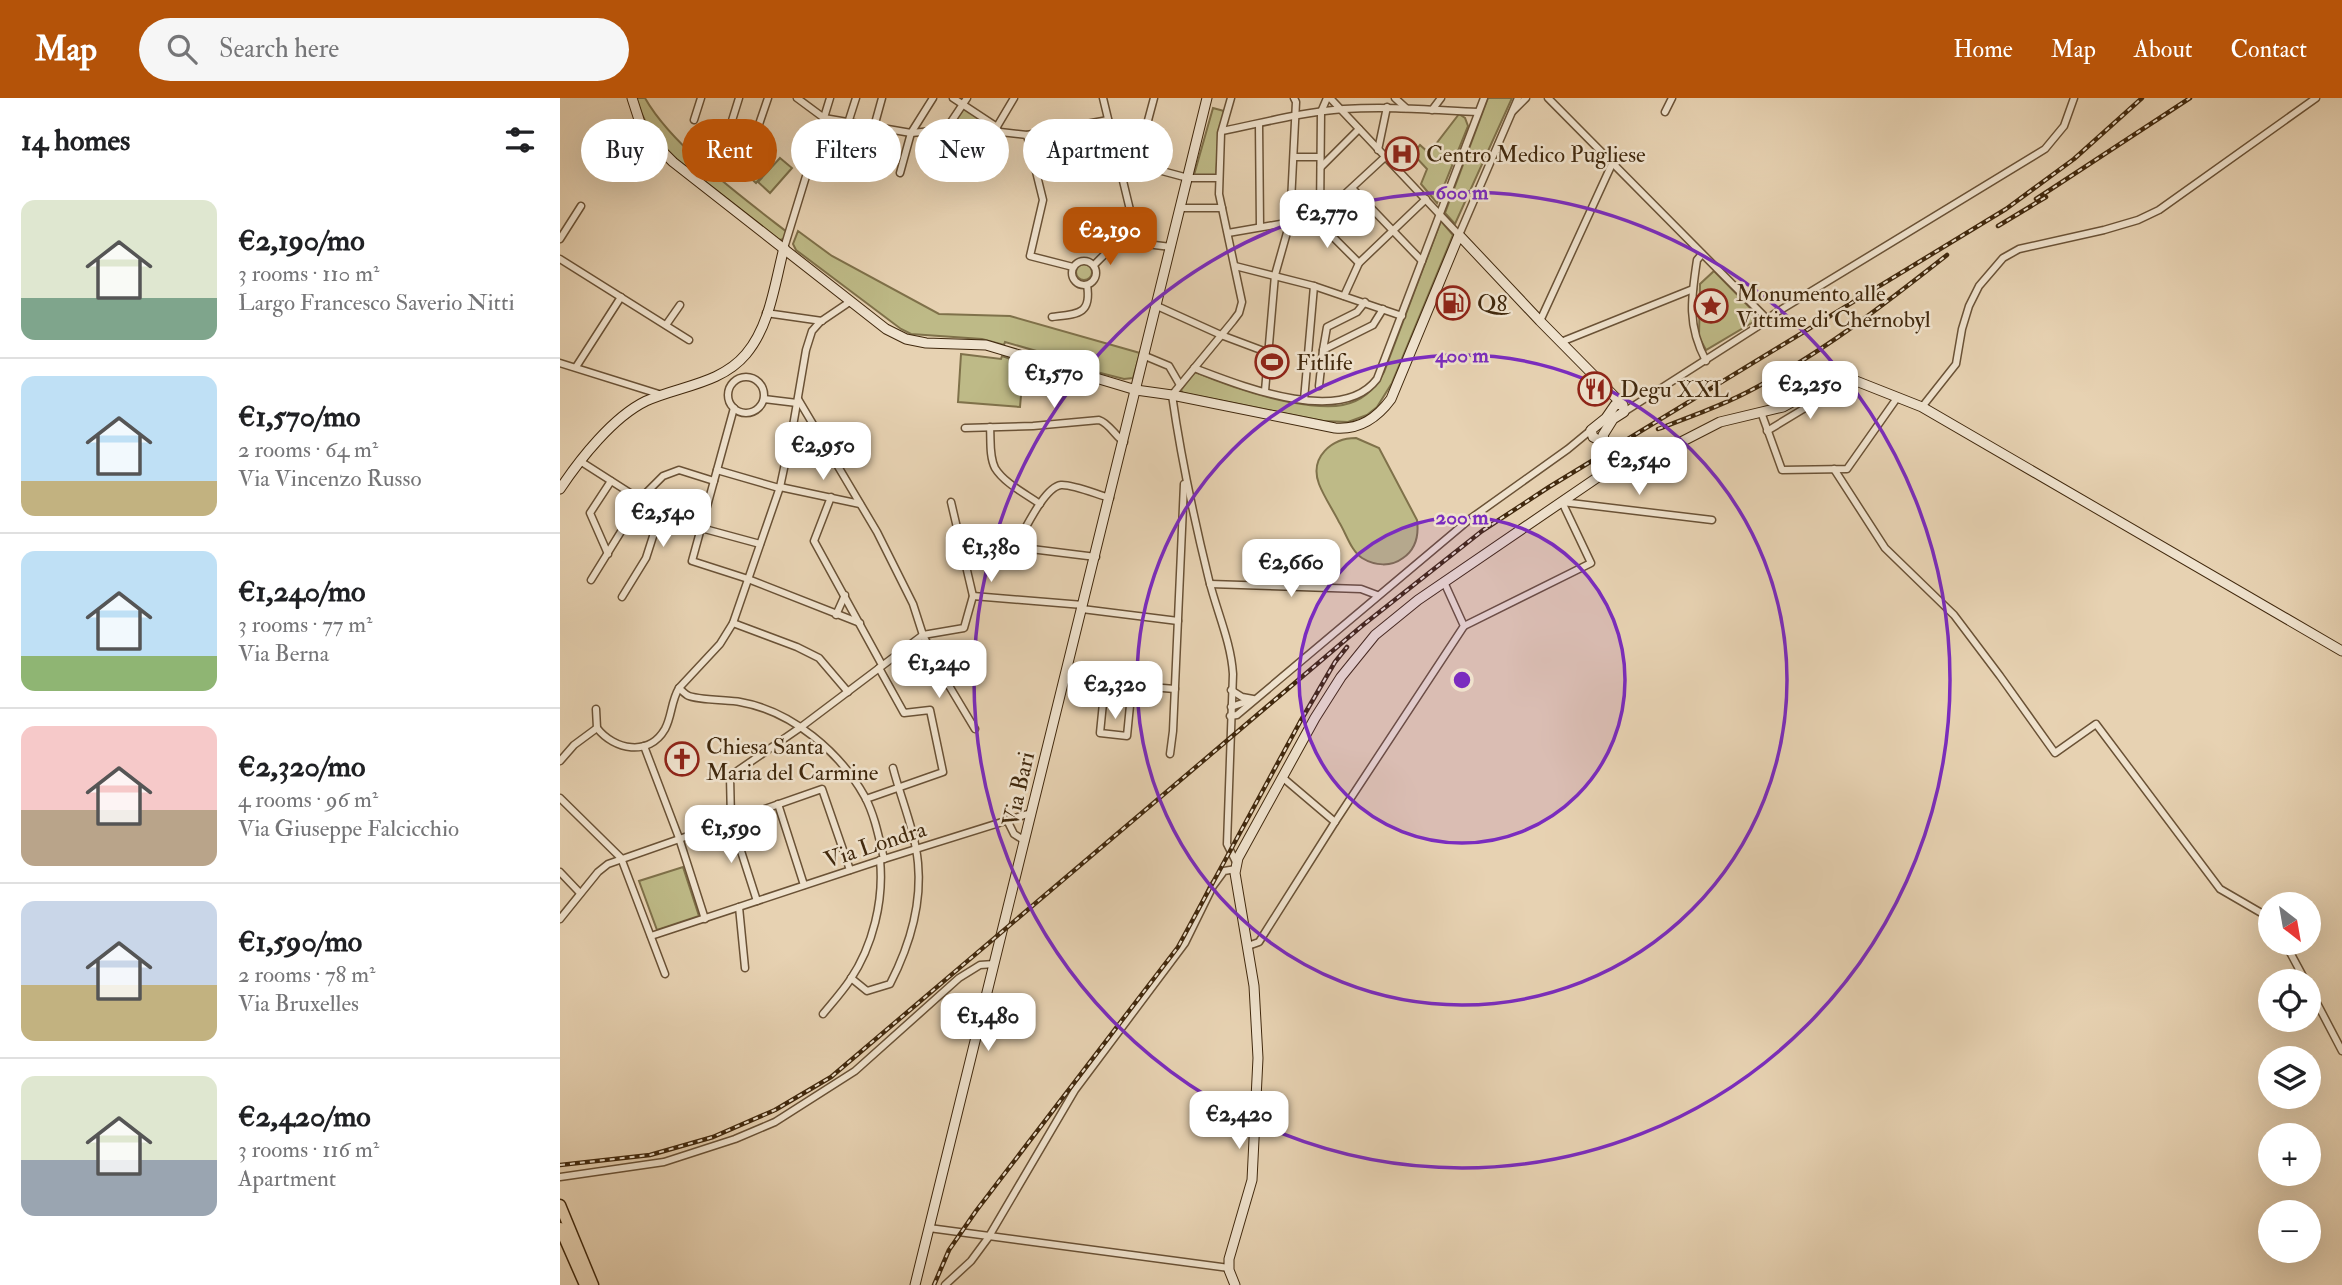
<!DOCTYPE html>
<html lang="en">
<head>
<meta charset="utf-8">
<style>
  :root { --surface:#fff; --page:#f6f6f6; --text:#202124; --muted:#757577; --line:#e0e0e0; --accent:#b45309 }
  body { margin:0; font-family:"IM FELL Double Pica",serif; background:var(--page); color:var(--text); height:100vh; display:flex; flex-direction:column; font-size:26px; white-space:nowrap }
  * { box-sizing:border-box; margin:0 }
  p { font-size:23px; color:var(--muted) }
  .icon { flex:none; width:38px; height:38px; fill:none; stroke:currentColor; stroke-width:2; stroke-linecap:round; stroke-linejoin:round }
  .map { position:relative; flex:1; overflow:hidden }
  .details { display:flex; flex-direction:column; background:var(--surface); width:560px }
  .details>* { flex:none }
  .banner { position:absolute; left:21px; top:21px; width:665px; height:63px; display:flex; gap:14px }
  .needle { width:46px; rotate:149deg }
  .tools { position:absolute; left:1698px; top:794px; display:grid; gap:14px }
  .tools a { display:grid; place-items:center; width:63px; height:63px; border-radius:50%; background:var(--surface); box-shadow:0 7px 28px #0002; font-size:35px }
  .price { position:absolute; translate:-50% -60px; padding:0 16px; border-radius:14px; background:#fff; color:#222; font-size:23px; line-height:46px; filter:drop-shadow(0 2px 4px #0008) }
  .price::after { content:''; position:absolute; left:50%; top:42px; width:21px; height:16px; margin-left:-10px; background:inherit; clip-path:polygon(0 0,100% 0,50% 100%) }
  .price.active { background:var(--accent); color:#fff }
  ul { padding:0; list-style:none }
  li { display:flex; align-items:center; gap:21px; height:175px; padding:0 21px }
  li+li { border-top:2px solid var(--line) }
  li span { display:grid; place-items:center; flex:none; width:196px; height:140px; border-radius:14px; color:#555 }
  li>.icon { margin-inline-start:auto }
  span .icon { width:84px; height:84px; fill:#fffc; stroke-width:1 }
  li b { font-size:30px }
  h2 { display:flex; justify-content:space-between; align-items:center; height:84px; padding:0 21px; font-size:30px }
  .tag { padding:0 24px; border-radius:32px; background:var(--surface); box-shadow:0 7px 28px #0002; font-size:24px; line-height:63px }
  .tag.active { background:var(--accent); color:#fff }
  header { display:flex; align-items:center; gap:42px; box-sizing:border-box; height:98px; padding:0 35px; background:var(--accent); color:#fff }
  header strong { font-size:33px }
  nav { display:flex; gap:38px; margin-inline-start:auto; font-size:24px }
  .search { width:490px; height:63px; background:var(--page); display:flex; align-items:center; gap:18px; box-sizing:border-box; padding:0 24px; border-radius:38px; color:var(--muted); font-size:26px }
  main { display:flex; flex:1; min-height:0 }
  .map>svg:first-child { display:block }
  .green { fill:#beba87; stroke:#7f714a; stroke-width:2 }
  .lines { fill:none; stroke-linecap:round; stroke-linejoin:round }
  .street-casing { stroke:#6a5236; stroke-width:9 }
  .secondary-casing { stroke:#40280d; stroke-width:11 }
  .highway-casing { stroke:#40280d; stroke-width:13 }
  .street { stroke:#efe2cd; stroke-width:6 }
  .secondary { stroke:#efe2cd; stroke-width:9 }
  .highway { stroke:#e7d2b2; stroke-width:10 }
  .rail-casing { stroke:#40280d; stroke-width:4.5 }
  .rail { stroke:#efe2cd; stroke-width:2; stroke-dasharray:5; stroke-linecap:butt }
  .ring { fill:none; stroke:#7b2cbf; stroke-width:3.5 }
  .labels { text-anchor:middle; stroke-width:5; stroke-linejoin:round; paint-order:stroke }
  .poi-label { font-size:23px; fill:#40280d; stroke:#efe2cd; text-anchor:start }
  .street-label { font-size:23px; fill:#40280d; stroke:#efe2cd }
  .centre { fill:#7b2cbf; stroke:#efe2cd; stroke-width:3.5 }
  .ring-label { font-size:21px; text-anchor:middle; font-weight:bold; fill:#7b2cbf; stroke:#efe2cd; stroke-width:5; stroke-linejoin:round; paint-order:stroke }
</style>
</head>
<body>
<header>
<strong>Map</strong>
<div class="search"><svg class="icon" aria-label="search" viewBox="0 0 24 24"><circle cx="10" cy="10" r="6"/><path d="M15 15l6 6"/></svg>Search here</div>
<nav><a>Home</a><a>Map</a><a>About</a><a>Contact</a></nav>
</header>
<main>
<section class="details">
<h2>14 homes<svg class="icon" aria-label="filters" viewBox="0 0 24 24"><path d="M4 7h16M4 17h16"/><circle cx="9" cy="7" r="2"/><circle cx="15" cy="17" r="2"/></svg></h2>
<ul>
<li><span style="background:linear-gradient(#dfe7d0 70%,#7fa58c 0)"><svg class="icon" aria-label="home" viewBox="0 0 24 24"><path d="M3 11l9-7 9 7M6 9v11h12V9"/></svg></span><div><b>€2,190/mo</b><p>3 rooms · 110 m²</p><p>Largo Francesco Saverio Nitti</p></div></li>
<li><span style="background:linear-gradient(#bfe0f5 75%,#c2b280 0)"><svg class="icon" aria-label="home" viewBox="0 0 24 24"><path d="M3 11l9-7 9 7M6 9v11h12V9"/></svg></span><div><b>€1,570/mo</b><p>2 rooms · 64 m²</p><p>Via Vincenzo Russo</p></div></li>
<li><span style="background:linear-gradient(#bfe0f5 75%,#8fb573 0)"><svg class="icon" aria-label="home" viewBox="0 0 24 24"><path d="M3 11l9-7 9 7M6 9v11h12V9"/></svg></span><div><b>€1,240/mo</b><p>3 rooms · 77 m²</p><p>Via Berna</p></div></li>
<li><span style="background:linear-gradient(#f6c9c9 60%,#b9a48a 0)"><svg class="icon" aria-label="home" viewBox="0 0 24 24"><path d="M3 11l9-7 9 7M6 9v11h12V9"/></svg></span><div><b>€2,320/mo</b><p>4 rooms · 96 m²</p><p>Via Giuseppe Falcicchio</p></div></li>
<li><span style="background:linear-gradient(#c9d6e8 60%,#c2b280 0)"><svg class="icon" aria-label="home" viewBox="0 0 24 24"><path d="M3 11l9-7 9 7M6 9v11h12V9"/></svg></span><div><b>€1,590/mo</b><p>2 rooms · 78 m²</p><p>Via Bruxelles</p></div></li>
<li><span style="background:linear-gradient(#dfe7d0 60%,#9aa5b1 0)"><svg class="icon" aria-label="home" viewBox="0 0 24 24"><path d="M3 11l9-7 9 7M6 9v11h12V9"/></svg></span><div><b>€2,420/mo</b><p>3 rooms · 116 m²</p><p>Apartment</p></div></li>
</ul>
</section>
<div class="map">
<svg width="1782" height="1187" viewBox="0 0 1782 1187">
  <rect width="100%" height="100%" fill="#e7d2b2"/>
  <filter id="stains"><feTurbulence type="fractalNoise" baseFrequency=".00286" numOctaves="4"/><feColorMatrix values="0 0 0 0 .2 0 0 0 0 .09 0 0 0 0 .02 0 0 0 .5 -.17"/></filter>
  <radialGradient id="worn" r=".72"><stop offset=".6" stop-color="#630" stop-opacity="0"/><stop offset="1" stop-color="#630" stop-opacity=".3"/></radialGradient>
  <g class="green">
    <path d="M76,0H85C112,48 183,100 227,134L224,141L219,142L105,52C91,36 82,21 76,0Z"/>
    <polygon points="928,0 952,0 895,126 885,115"/>
    <polygon points="404,10 430,27 392,27"/>
    <polygon points="653,10 664,13 659,36 656,78 634,77"/>
    <polygon points="899,16 905,20 908,28 877,105 861,86 867,71 853,56 860,47 869,55"/>
    <polygon points="183,49 208,71 196,85 171,62"/>
    <polygon points="220,60 232,70 210,95 198,84"/>
    <path d="M881,123L893,137L832,285L817,309L807,317L788,324L763,323L623,295L621,292L635,274C666,287 695,297 729,304C767,311 803,315 824,274Z"/>
    <polygon points="238,133 272,158 379,216 450,218 580,255 573,280 564,281 517,269 518,265 445,244 444,247 422,241 351,236 341,231 236,152 233,146"/>
    <circle cx="524" cy="174" r="8"/>
    <polygon points="1154,173 1200,220 1146,252 1139,239 1140,186"/>
    <polygon points="401,256 441,261 442,258 460,264 460,270 466,272 465,285 462,286 460,309 398,304"/>
    <path d="M796,340L819,350L857,422C859,437 856,451 843,460C831,469 815,468 802,460C791,453 786,435 779,424C773,412 764,399 759,386C749,359 772,340 796,340Z"/>
    <polygon points="123,769 139,818 97,832 79,783"/>
  </g>
  <g class="lines">
    <defs>
      <g id="street">
        <polyline points="237,0 264,20 351,35 405,30 467,37 548,22"/>
        <polyline points="393,0 437,29"/>
        <polyline points="543,0 578,145 611,149"/>
        <path d="M671,0L661,35L659,96L682,204L679,215L673,223L612,297C621,360 634,421 649,482C657,514 671,544 673,576L667,746L676,764"/>
        <polyline points="770,0 899,137 958,0"/>
        <polyline points="835,0 846,10"/>
        <polyline points="988,0 1207,221"/>
        <polyline points="872,12 881,0"/>
        <polyline points="953,13 966,0"/>
        <polyline points="1105,14 1112,0"/>
        <polyline points="134,22 141,0"/>
        <polyline points="288,25 296,0"/>
        <polyline points="699,26 700,129"/>
        <polyline points="523,28 548,36 579,56 602,73 628,80 659,80"/>
        <polyline points="170,29 179,0"/>
        <polyline points="314,29 322,0"/>
        <polyline points="387,30 407,0"/>
        <polyline points="435,32 454,0"/>
        <path d="M662,33C702,25 742,14 784,11C829,8 873,12 918,14"/>
        <polyline points="467,37 483,102 470,158 513,169"/>
        <polyline points="195,38 208,0"/>
        <polyline points="818,52 827,9"/>
        <polyline points="579,56 594,0"/>
        <polyline points="735,59 760,59"/>
        <polyline points="761,69 799,31"/>
        <polyline points="340,75 351,35 373,0"/>
        <polyline points="792,90 862,163"/>
        <polyline points="621,110 662,110"/>
        <polyline points="760,119 761,14 767,0"/>
        <polyline points="754,120 799,165"/>
        <polyline points="668,135 760,119 825,59"/>
        <polyline points="0,141 21,108"/>
        <polyline points="224,150 270,0"/>
        <path d="M1142,156L1137,162C1131,201 1127,227 1146,263"/>
        <polyline points="0,161 129,242"/>
        <circle cx="524" cy="175" r="12"/>
        <polyline points="534,167 573,128"/>
        <polyline points="675,168 754,188 842,218"/>
        <polyline points="784,198 799,165 866,101"/>
        <polyline points="597,208 661,237 709,255"/>
        <polyline points="206,215 262,223"/>
        <path d="M492,219C517,216 532,217 527,187"/>
        <polyline points="980,223 1052,66"/>
        <polyline points="106,227 120,207"/>
        <polyline points="1001,244 1133,191"/>
        <polyline points="763,252 767,229 797,214 805,204"/>
        <polyline points="585,258 609,268 620,287"/>
        <polyline points="0,265 102,297"/>
        <polyline points="16,269 61,199"/>
        <path d="M634,270C679,287 781,329 817,281L924,0"/>
        <circle cx="186" cy="297" r="18"/>
        <polyline points="759,288 763,252 813,227 823,211"/>
        <polyline points="705,293 715,177 730,124 736,4 734,0"/>
        <polyline points="204,301 237,305"/>
        <polyline points="238,301 317,434 353,506 363,537 388,586 415,631"/>
        <polyline points="744,302 754,188"/>
        <polyline points="1362,309 1396,266 1402,231 1409,208 1419,188 1443,160 1459,151 1544,132 1578,122 1599,112 1756,0"/>
        <polyline points="174,310 132,463 188,481 300,525"/>
        <polyline points="1064,314 1200,227 1214,216 1485,51 1504,28 1514,0"/>
        <polyline points="1201,314 1222,372 1287,371 1337,300"/>
        <path d="M430,329C431,342 429,358 435,370C444,385 466,396 480,406"/>
        <path d="M405,330L473,328L539,322C549,325 555,338 564,344"/>
        <polyline points="1207,333 1250,307 1244,297"/>
        <polyline points="20,363 81,402"/>
        <polyline points="1274,371 1325,450 1394,517 1440,578 1495,655 1536,626 1660,791 1710,820"/>
        <polyline points="157,372 219,390"/>
        <polyline points="220,389 300,406"/>
        <polyline points="271,399 254,443 322,567"/>
        <polyline points="391,404 413,498"/>
        <polyline points="1002,404 1152,422"/>
        <polyline points="141,430 200,446"/>
        <polyline points="48,456 30,415 51,383"/>
        <path d="M536,459L455,449C464,434 484,389 501,387C513,386 538,397 550,400"/>
        <polyline points="31,482 83,398 103,378 119,372 154,383"/>
        <polyline points="650,486 801,491 817,497"/>
        <polyline points="62,499 86,460 96,429 73,415"/>
        <polyline points="522,511 618,523"/>
        <polyline points="276,517 285,497"/>
        <polyline points="173,525 237,549 259,560 288,594"/>
        <polyline points="904,528 1031,465 1002,404"/>
        <polyline points="505,582 615,591"/>
        <polyline points="545,585 540,635 567,638 572,587"/>
        <path d="M119,590C121,592 124,595 127,597C134,602 169,602 180,604C232,613 280,654 305,699C315,718 319,740 324,761"/>
        <polyline points="671,592 682,599 693,601"/>
        <polyline points="671,609 691,602"/>
        <path d="M36,611L37,630C54,652 89,659 105,631C112,618 111,603 119,590L160,546L173,525L220,389L233,328L246,252L252,233L260,224L291,203"/>
        <polyline points="670,618 677,617 910,421 1008,351 1031,332"/>
        <polyline points="84,648 119,740 145,821"/>
        <polyline points="610,656 613,633 624,386"/>
        <polyline points="0,663 14,647 37,630"/>
        <polyline points="722,679 775,724"/>
        <polyline points="0,700 61,760 105,876"/>
        <polyline points="306,701 383,674 370,612 344,615 319,570"/>
        <polyline points="218,706 244,787"/>
        <polyline points="447,722 454,736 465,743"/>
        <polyline points="0,774 20,795"/>
        <polyline points="197,803 171,722 170,678 241,629 363,537 404,530 413,498 523,507"/>
        <polyline points="179,809 185,870"/>
        <polyline points="0,821 38,774 48,766 262,691 290,772"/>
        <polyline points="91,838 324,761 471,715"/>
        <polyline points="1725,845 1746,884"/>
        <polyline points="688,848 699,844 775,724 904,528 884,484"/>
        <path d="M291,880L307,893L330,886C349,849 362,807 358,765C355,733 341,701 333,670"/>
        <polyline points="1748,888 1782,953"/>
        <path d="M263,916C272,905 282,894 290,882C313,848 324,802 320,762"/>
        <polyline points="0,1079 104,1064 175,1041 215,1024 295,973 399,880 420,867 434,866"/>
        <polyline points="369,1130 669,1170"/>
        <polyline points="385,1187 411,1163 428,1140 515,992 625,845 653,788 664,773 676,771"/>
      </g>
      <g id="secondary">
        <path d="M72,0L83,34L113,64L326,231L346,241L366,245L426,247L576,292L612,297L775,330C800,332 817,320 831,301L899,137L980,223L1063,307L1064,314L1053,321L1043,337L1045,345L1060,372"/>
        <polyline points="1045,345 1033,339 1031,332 1046,320 1055,307 1060,306"/>
        <polyline points="1086,362 1160,324 1223,309 1278,279 1286,279 1362,309 1782,553"/>
        <path d="M0,391C20,361 53,319 86,303C119,288 161,286 186,256C210,228 215,184 224,150"/>
        <polyline points="355,1187 647,0"/>
        <polyline points="675,1187 669,1172 669,1161 692,1082 698,960 694,888 675,775 678,760 755,620 781,579 815,537 858,502 1041,377 1057,367 1091,359"/>
      </g>
      <g id="highway">
        <polyline points="0,1107 33,1187"/>
        <polyline points="0,1130 25,1187"/>
      </g>
    </defs>
    <use href="#street" class="street-casing"/>
    <use href="#secondary" class="secondary-casing"/>
    <use href="#highway" class="highway-casing"/>
    <use href="#street" class="street"/>
    <use href="#secondary" class="secondary"/>
    <use href="#highway" class="highway"/>
    <defs>
      <g id="rail">
        <polyline points="1476,101 1630,0"/>
        <polyline points="1438,128 1486,99"/>
        <path d="M1098,331C1132,318 1166,306 1197,289C1266,252 1326,205 1387,157"/>
        <polyline points="0,1067 90,1057 153,1039 215,1012 271,979 803,527 922,433 989,389 1446,111 1514,61 1582,0"/>
        <polyline points="374,1187 389,1152 416,1113 618,849 740,624 775,564 787,549"/>
      </g>
    </defs>
    <use href="#rail" class="rail-casing"/>
    <use href="#rail" class="rail"/>
  </g>
  <circle cx="902" cy="582" r="163" fill="#7b2cbf" fill-opacity=".12"/>
  <g class="ring">
    <circle cx="902" cy="582" r="163"/>
    <circle cx="902" cy="582" r="325"/>
    <circle cx="902" cy="582" r="488"/>
  </g>
  <defs>
    <symbol id="hospital-ring" viewBox="-11 -11 22 22"><circle r="9.5" fill="#efe2cd" stroke="#8f2418" stroke-width="1.5"/><path d="M-5-5h3v3.5h4V-5h3V5h-3V1.5h-4V5h-3Z" fill="#8f2418"/></symbol>
    <symbol id="fuel-ring" viewBox="-11 -11 22 22"><circle r="9.5" fill="#efe2cd" stroke="#8f2418" stroke-width="1.5"/><path d="M-5.5-6h7V0h2V4h1.3V-2.5L3-4.5l.8-.8L6-3V5H2.5V1h-1V6h-7ZM-4.2-4.7v3.2H.2V-4.7Z" fill="#8f2418"/></symbol>
    <symbol id="sight-ring" viewBox="-11 -11 22 22"><circle r="9.5" fill="#efe2cd" stroke="#8f2418" stroke-width="1.5"/><path d="M0-6L1.8-2.2L6-1.7L2.9 1.2L3.7 5.4L0 3.3L-3.7 5.4L-2.9 1.2L-6-1.7L-1.8-2.2Z" fill="#8f2418"/></symbol>
    <symbol id="stadium-ring" viewBox="-11 -11 22 22"><circle r="9.5" fill="#efe2cd" stroke="#8f2418" stroke-width="1.5"/><path d="M0-5a6.5 5 0 1 0 0 10a6.5 5 0 1 0 0-10ZM-3.5-1.8h7v3.6h-7Z" fill="#8f2418"/></symbol>
    <symbol id="restaurant-ring" viewBox="-11 -11 22 22"><circle r="9.5" fill="#efe2cd" stroke="#8f2418" stroke-width="1.5"/><path d="M-5-6h1v4h1v-4h1v4h1v-4h1v5L-1.5 .5V6h-2V.5L-5-1ZM5-6V6H3V1.5H1.5Q1.5-4 5-6Z" fill="#8f2418"/></symbol>
    <symbol id="church-ring" viewBox="-11 -11 22 22"><circle r="9.5" fill="#efe2cd" stroke="#8f2418" stroke-width="1.5"/><path d="M-1.2-6h2.4v3.5h3.3v2.4h-3.3V6h-2.4V-.1h-3.3v-2.4h3.3Z" fill="#8f2418"/></symbol>
  </defs>
  <g fill-rule="evenodd">
    <use href="#hospital-ring" x="823" y="37" width="38" height="38"/>
    <use href="#fuel-ring" x="874" y="186" width="38" height="38"/>
    <use href="#sight-ring" x="1132" y="189" width="38" height="38"/>
    <use href="#stadium-ring" x="693" y="245" width="38" height="38"/>
    <use href="#restaurant-ring" x="1016" y="272" width="38" height="38"/>
    <use href="#church-ring" x="103" y="642" width="38" height="38"/>
  </g>
  <g class="labels">
    <g class="poi-label">
      <text x="866" y="64">Centro Medico Pugliese</text>
      <text x="1176" y="203">Monumento alle<tspan x="1176" dy="26">Vittime di Chernobyl</tspan></text>
      <text x="917" y="213">Q8</text>
      <text x="736" y="272">Fitlife</text>
      <text x="1060" y="299">Degu XXL</text>
      <text x="146" y="656">Chiesa Santa<tspan x="146" dy="26">Maria del Carmine</tspan></text>
    </g>
    <g class="street-label">
      <text transform="translate(458 691) rotate(-77)" y="8">Via Bari</text>
      <text transform="translate(315 746) rotate(-18)" y="8">Via Londra</text>
    </g>
  </g>
  <circle cx="902" cy="582" r="10" class="centre"/>
  <g class="ring-label">
    <text x="902" y="101">600 m</text>
    <text x="902" y="264">400 m</text>
    <text x="902" y="426">200 m</text>
  </g>
  <rect width="100%" height="100%" filter="url(#stains)"/>
  <rect width="100%" height="100%" fill="url(#worn)"/>
</svg>
<div class="tools">
<a><svg class="needle" viewBox="-14 -14 28 28"><path d="M0-13l5 13h-10z" fill="#e53935"/><path d="M0 13l5-13h-10z" fill="#757577"/></svg></a>
<a><svg class="icon" aria-label="locate" viewBox="0 0 24 24"><circle cx="12" cy="12" r="6"/><path d="M12 2v4M12 18v4M2 12h4M18 12h4"/></svg></a>
<a><svg class="icon" aria-label="layers" viewBox="0 0 24 24"><path d="M12 4l9 5-9 5-9-5zM3 14l9 5 9-5"/></svg></a>
<a>+</a>
<a>−</a>
</div>
<b class="price" style="left:767px;top:152px">€2,770</b>
<b class="price active" style="left:550px;top:169px">€2,190</b>
<b class="price" style="left:494px;top:312px">€1,570</b>
<b class="price" style="left:1250px;top:323px">€2,250</b>
<b class="price" style="left:263px;top:384px">€2,950</b>
<b class="price" style="left:1079px;top:399px">€2,540</b>
<b class="price" style="left:103px;top:451px">€2,540</b>
<b class="price" style="left:431px;top:486px">€1,380</b>
<b class="price" style="left:731px;top:501px">€2,660</b>
<b class="price" style="left:379px;top:602px">€1,240</b>
<b class="price" style="left:555px;top:623px">€2,320</b>
<b class="price" style="left:171px;top:767px">€1,590</b>
<b class="price" style="left:428px;top:955px">€1,480</b>
<b class="price" style="left:679px;top:1053px">€2,420</b>
<div class="banner">
<a class="tag">Buy</a>
<a class="tag active">Rent</a>
<a class="tag">Filters</a>
<a class="tag">New</a>
<a class="tag">Apartment</a>
</div>
</div>
</main>
</body>
</html>
